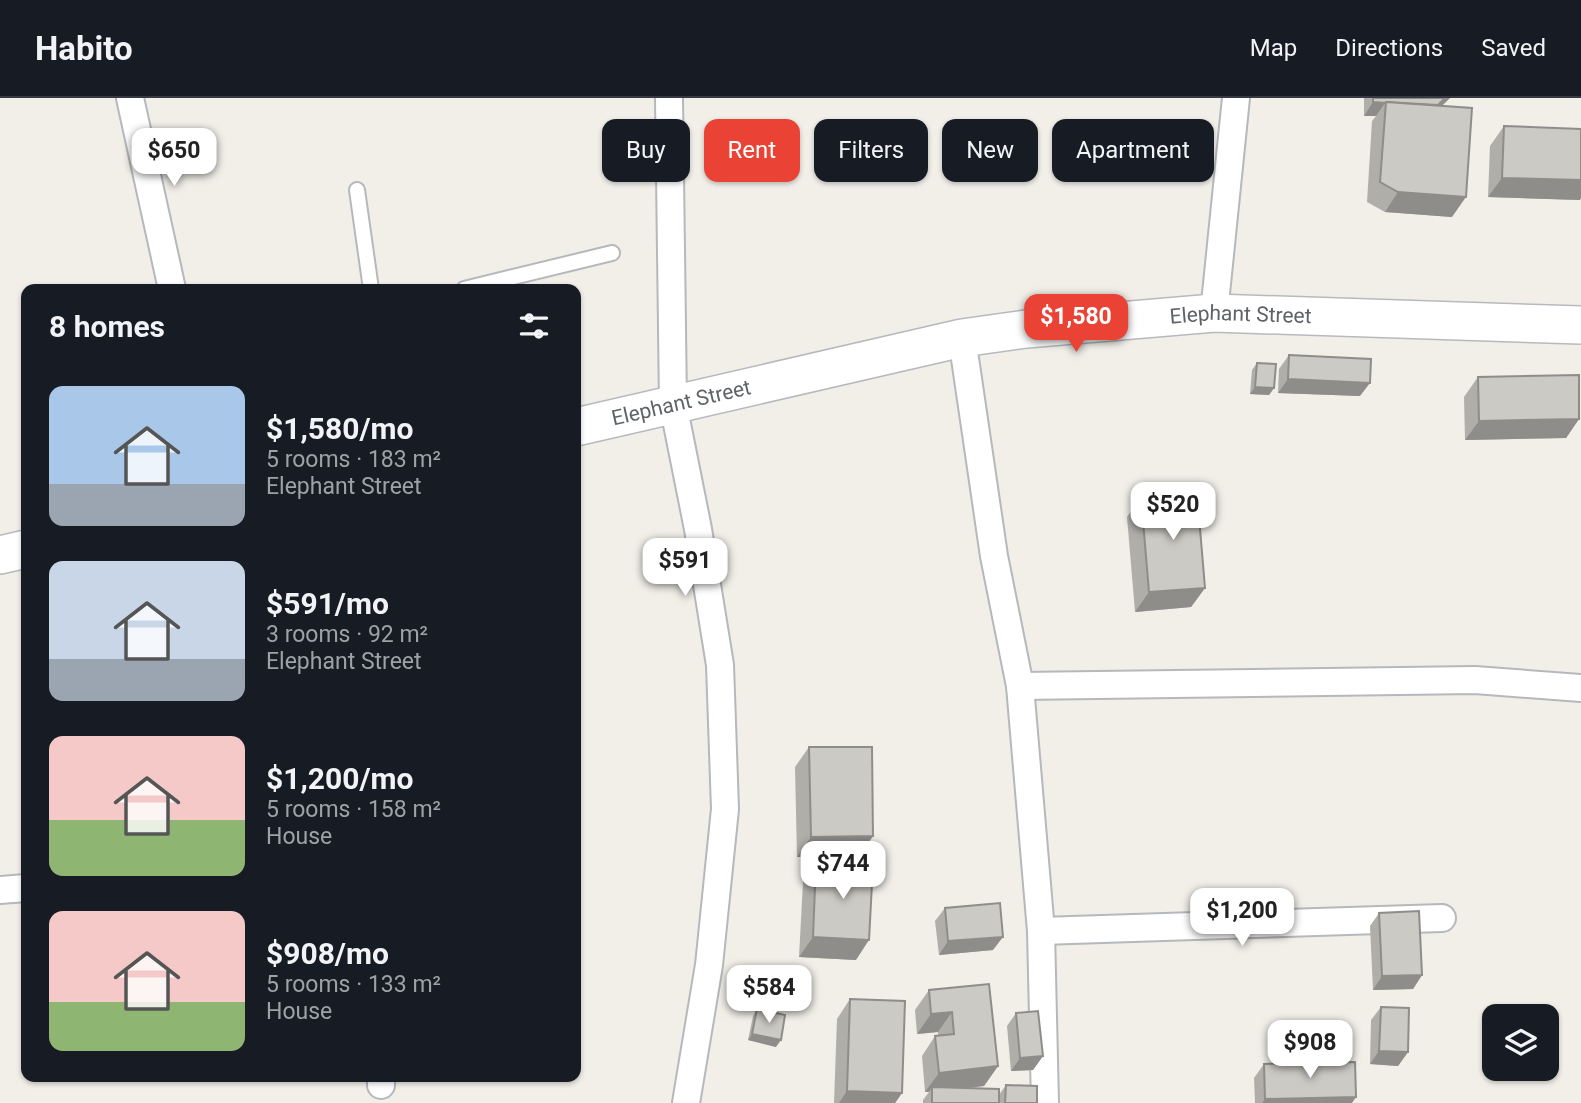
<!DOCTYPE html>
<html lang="en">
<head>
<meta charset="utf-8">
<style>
  :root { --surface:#171b24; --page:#20242c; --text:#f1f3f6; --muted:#9ea1a6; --line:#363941; --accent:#ea4335 }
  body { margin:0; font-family:Roboto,sans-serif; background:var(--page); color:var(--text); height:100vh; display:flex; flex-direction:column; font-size:26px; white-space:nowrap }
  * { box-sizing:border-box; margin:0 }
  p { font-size:23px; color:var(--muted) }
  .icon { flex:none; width:38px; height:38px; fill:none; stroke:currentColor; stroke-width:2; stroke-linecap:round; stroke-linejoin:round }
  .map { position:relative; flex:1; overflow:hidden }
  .side { position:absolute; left:21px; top:186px; width:560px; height:798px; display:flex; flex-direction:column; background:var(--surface); border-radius:14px; box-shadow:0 2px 5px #0004 }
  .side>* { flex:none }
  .top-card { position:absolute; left:602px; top:21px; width:665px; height:63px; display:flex; gap:14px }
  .controls { position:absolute; left:1482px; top:906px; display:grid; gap:14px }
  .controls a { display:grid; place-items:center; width:77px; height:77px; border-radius:14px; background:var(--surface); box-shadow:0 2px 5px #0004; font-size:35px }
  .price { position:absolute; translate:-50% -60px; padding:0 16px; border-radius:14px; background:#fff; color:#222; font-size:23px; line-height:46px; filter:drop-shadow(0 2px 4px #0008) }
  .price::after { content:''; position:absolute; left:50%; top:42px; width:21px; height:16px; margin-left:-10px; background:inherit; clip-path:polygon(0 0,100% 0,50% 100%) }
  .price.on { background:var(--accent); color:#fff }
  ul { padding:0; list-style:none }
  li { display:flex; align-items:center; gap:21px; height:175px; padding:0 28px }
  li span { display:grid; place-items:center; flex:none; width:196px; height:140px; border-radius:14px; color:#555 }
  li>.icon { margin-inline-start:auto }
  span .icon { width:84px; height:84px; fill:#fffc; stroke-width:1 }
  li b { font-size:30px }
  h2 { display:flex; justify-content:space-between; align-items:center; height:84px; padding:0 28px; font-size:30px }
  .chip { padding:0 24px; border-radius:14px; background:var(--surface); box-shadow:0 2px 5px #0004; font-size:24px; line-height:63px }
  .chip.on { background:var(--accent); color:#fff }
  header { display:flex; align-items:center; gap:42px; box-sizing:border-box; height:98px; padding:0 35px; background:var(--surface); border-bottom:2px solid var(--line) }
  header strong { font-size:33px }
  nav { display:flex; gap:38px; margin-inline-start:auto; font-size:24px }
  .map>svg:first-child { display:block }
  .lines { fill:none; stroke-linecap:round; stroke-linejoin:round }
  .lane-casing { stroke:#b5b8bc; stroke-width:18 }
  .street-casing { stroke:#b5b8bc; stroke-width:30 }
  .secondary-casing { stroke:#b6babf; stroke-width:40 }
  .lane { stroke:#fff; stroke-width:14 }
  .street { stroke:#fff; stroke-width:26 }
  .secondary { stroke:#fff; stroke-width:37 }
  .wall { fill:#afaea9 }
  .shaded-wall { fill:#8f8d8a }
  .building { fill:#cccac5; stroke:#8f8d8a; stroke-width:2 }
  .labels { text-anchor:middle; stroke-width:6; stroke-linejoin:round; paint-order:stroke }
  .street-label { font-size:21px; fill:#5f6368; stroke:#fff }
</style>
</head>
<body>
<header>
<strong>Habito</strong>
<nav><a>Map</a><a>Directions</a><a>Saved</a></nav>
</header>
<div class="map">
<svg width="1581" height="1005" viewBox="0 0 1581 1005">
  <rect width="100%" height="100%" fill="#f1efe8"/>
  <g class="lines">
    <defs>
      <g id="lane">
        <polyline points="357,92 371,191"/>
        <polyline points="464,191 612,155"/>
      </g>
      <g id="street">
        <polyline points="130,0 172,191"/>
        <polyline points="669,0 673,306 698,431 720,567 725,711 709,867 686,1005"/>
        <polyline points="1214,215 1236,0"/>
        <polyline points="962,240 994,458 1020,588 1041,833 1045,1005"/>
        <polyline points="1020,588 1475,582 1581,590"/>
        <polyline points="0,792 26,790"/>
        <polyline points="1041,833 1442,820"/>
        <polyline points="381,987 381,978"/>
      </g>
      <g id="secondary">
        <path id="s1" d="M576,329L962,240L1026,231L1214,215L1581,227"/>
        <polyline points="0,457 26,451"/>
      </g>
    </defs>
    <use href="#lane" class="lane-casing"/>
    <use href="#street" class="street-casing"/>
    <use href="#secondary" class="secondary-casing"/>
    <use href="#lane" class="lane"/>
    <use href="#street" class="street"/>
    <use href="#secondary" class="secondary"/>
  </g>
  <g class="wall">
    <polygon points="1364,0 1450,0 1442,8 1452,119 1385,114 1367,104 1372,23 1376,18 1364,18"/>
    <polygon points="1504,28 1580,102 1488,99 1490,48"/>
    <polygon points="1289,257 1360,298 1278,295 1279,271"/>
    <polygon points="1257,265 1274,290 1269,297 1250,296 1252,272"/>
    <polygon points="1478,279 1579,321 1566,340 1465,342 1464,299"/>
    <polygon points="1141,399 1205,490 1191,509 1135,514 1127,419"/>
    <polygon points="809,649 873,738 859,758 797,759 795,669"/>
    <polygon points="816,765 856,862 799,859 803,784"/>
    <polygon points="945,810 993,852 939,857 935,823"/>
    <polygon points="1379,815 1422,877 1413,891 1373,892 1370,828"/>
    <polygon points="989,886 998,968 984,988 966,990 999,997 1006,987 1037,1005 923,1005 923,1002 929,994 925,994 922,958 935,938 938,938 938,934 917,936 915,912 929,892"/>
    <polygon points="850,901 902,995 895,1005 834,1005 837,921"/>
    <polygon points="1381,909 1408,954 1398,968 1370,966 1371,922"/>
    <polygon points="757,911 776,949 748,942 753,918"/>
    <polygon points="1016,915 1043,958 1033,972 1011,973 1007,928"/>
    <polygon points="1264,966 1352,1005 1255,1005 1254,980"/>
  </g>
  <g class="shaded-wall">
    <polygon points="1450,0 1428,20 1386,5 1445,0"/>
    <polygon points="1373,4 1385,5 1376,18 1364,18"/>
    <polygon points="1502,80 1581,82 1581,100 1580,102 1488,99"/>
    <polygon points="1398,94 1466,99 1452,119 1385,114"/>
    <polygon points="1288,281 1370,285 1360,298 1278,295"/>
    <polygon points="1255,289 1274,290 1269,297 1250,296"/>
    <polygon points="1579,321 1566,340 1465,342 1479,323"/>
    <polygon points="1205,490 1191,509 1135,514 1149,494"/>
    <polygon points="873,738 859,758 797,759 811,739"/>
    <polygon points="813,839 869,842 856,862 799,859"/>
    <polygon points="1003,839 993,852 939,857 948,843"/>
    <polygon points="1422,877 1413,891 1373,892 1382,878"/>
    <polygon points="952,914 938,934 917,936 931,916"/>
    <polygon points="752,936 781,942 776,949 748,942"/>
    <polygon points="1379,953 1408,954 1398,968 1370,966"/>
    <polygon points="1043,958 1033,972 1011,973 1020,960"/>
    <polygon points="998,968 984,988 932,994 932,989 929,994 925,994 939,975"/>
    <polygon points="847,993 902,995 895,1005 839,1005"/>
    <polygon points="1356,999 1352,1005 1262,1005 1265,1001"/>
  </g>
  <g class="building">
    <polygon points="1373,0 1445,0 1438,7 1386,4 1386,5 1373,4"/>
    <polygon points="1386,4 1472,10 1466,99 1398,94 1380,84"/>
    <polygon points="1504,28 1581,31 1581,82 1502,80"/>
    <polygon points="1289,257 1371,261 1370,285 1288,281"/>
    <polygon points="1257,265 1276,266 1274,290 1255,289"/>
    <polygon points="1579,277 1579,321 1479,323 1478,279"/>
    <polygon points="1197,395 1205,490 1149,494 1141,399"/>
    <polygon points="809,649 872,649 873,738 811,739"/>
    <polygon points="816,765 873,767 869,842 813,839"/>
    <polygon points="1000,805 1003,839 948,843 945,810"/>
    <polygon points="1419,813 1422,877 1382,878 1379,815"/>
    <polygon points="989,886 998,968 939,975 935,938 954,936 952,914 931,916 929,892"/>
    <polygon points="850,901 905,903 902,995 847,993"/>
    <polygon points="1381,909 1409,910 1408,954 1379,953"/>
    <polygon points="757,911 785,917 781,942 752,936"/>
    <polygon points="1038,913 1043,958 1020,960 1016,915"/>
    <polygon points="1355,964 1356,999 1265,1001 1264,966"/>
    <polygon points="1006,987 1037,988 1037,1005 1005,1005"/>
    <polygon points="932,989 999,991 999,1005 932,1005"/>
  </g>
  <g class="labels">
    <g class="street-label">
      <text dy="7" stroke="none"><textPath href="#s1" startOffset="676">Elephant Street</textPath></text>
      <text dy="7" stroke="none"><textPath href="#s1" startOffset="108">Elephant Street</textPath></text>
    </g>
  </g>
</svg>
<div class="controls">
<a><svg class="icon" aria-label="layers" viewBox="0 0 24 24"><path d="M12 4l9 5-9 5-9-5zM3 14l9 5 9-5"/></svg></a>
</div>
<b class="price" style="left:174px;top:90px">$650</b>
<b class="price on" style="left:1076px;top:256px">$1,580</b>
<b class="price" style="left:1173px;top:444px">$520</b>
<b class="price" style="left:685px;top:500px">$591</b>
<b class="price" style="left:843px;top:803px">$744</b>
<b class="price" style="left:1242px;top:850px">$1,200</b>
<b class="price" style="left:769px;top:927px">$584</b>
<b class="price" style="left:1310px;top:982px">$908</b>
<div class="top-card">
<a class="chip">Buy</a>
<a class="chip on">Rent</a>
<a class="chip">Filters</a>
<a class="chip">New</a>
<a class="chip">Apartment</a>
</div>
<section class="side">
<h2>8 homes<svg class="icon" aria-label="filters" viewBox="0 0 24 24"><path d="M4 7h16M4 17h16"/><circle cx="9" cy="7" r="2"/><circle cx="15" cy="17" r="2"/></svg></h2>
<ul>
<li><span style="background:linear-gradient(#a9c7e8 70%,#9aa5b1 0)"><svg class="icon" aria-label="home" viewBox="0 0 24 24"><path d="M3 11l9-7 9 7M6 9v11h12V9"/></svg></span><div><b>$1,580/mo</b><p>5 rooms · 183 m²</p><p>Elephant Street</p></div></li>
<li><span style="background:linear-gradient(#c9d6e8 70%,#9aa5b1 0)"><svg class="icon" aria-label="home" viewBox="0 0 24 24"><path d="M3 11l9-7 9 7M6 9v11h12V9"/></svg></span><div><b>$591/mo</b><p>3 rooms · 92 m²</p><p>Elephant Street</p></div></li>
<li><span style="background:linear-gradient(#f6c9c9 60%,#8fb573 0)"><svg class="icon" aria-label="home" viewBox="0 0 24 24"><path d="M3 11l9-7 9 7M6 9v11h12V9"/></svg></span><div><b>$1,200/mo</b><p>5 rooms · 158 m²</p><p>House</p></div></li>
<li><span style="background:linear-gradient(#f6c9c9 65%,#8fb573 0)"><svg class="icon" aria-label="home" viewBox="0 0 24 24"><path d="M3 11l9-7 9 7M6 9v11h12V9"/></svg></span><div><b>$908/mo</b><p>5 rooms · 133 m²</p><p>House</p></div></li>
</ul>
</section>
</div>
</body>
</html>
